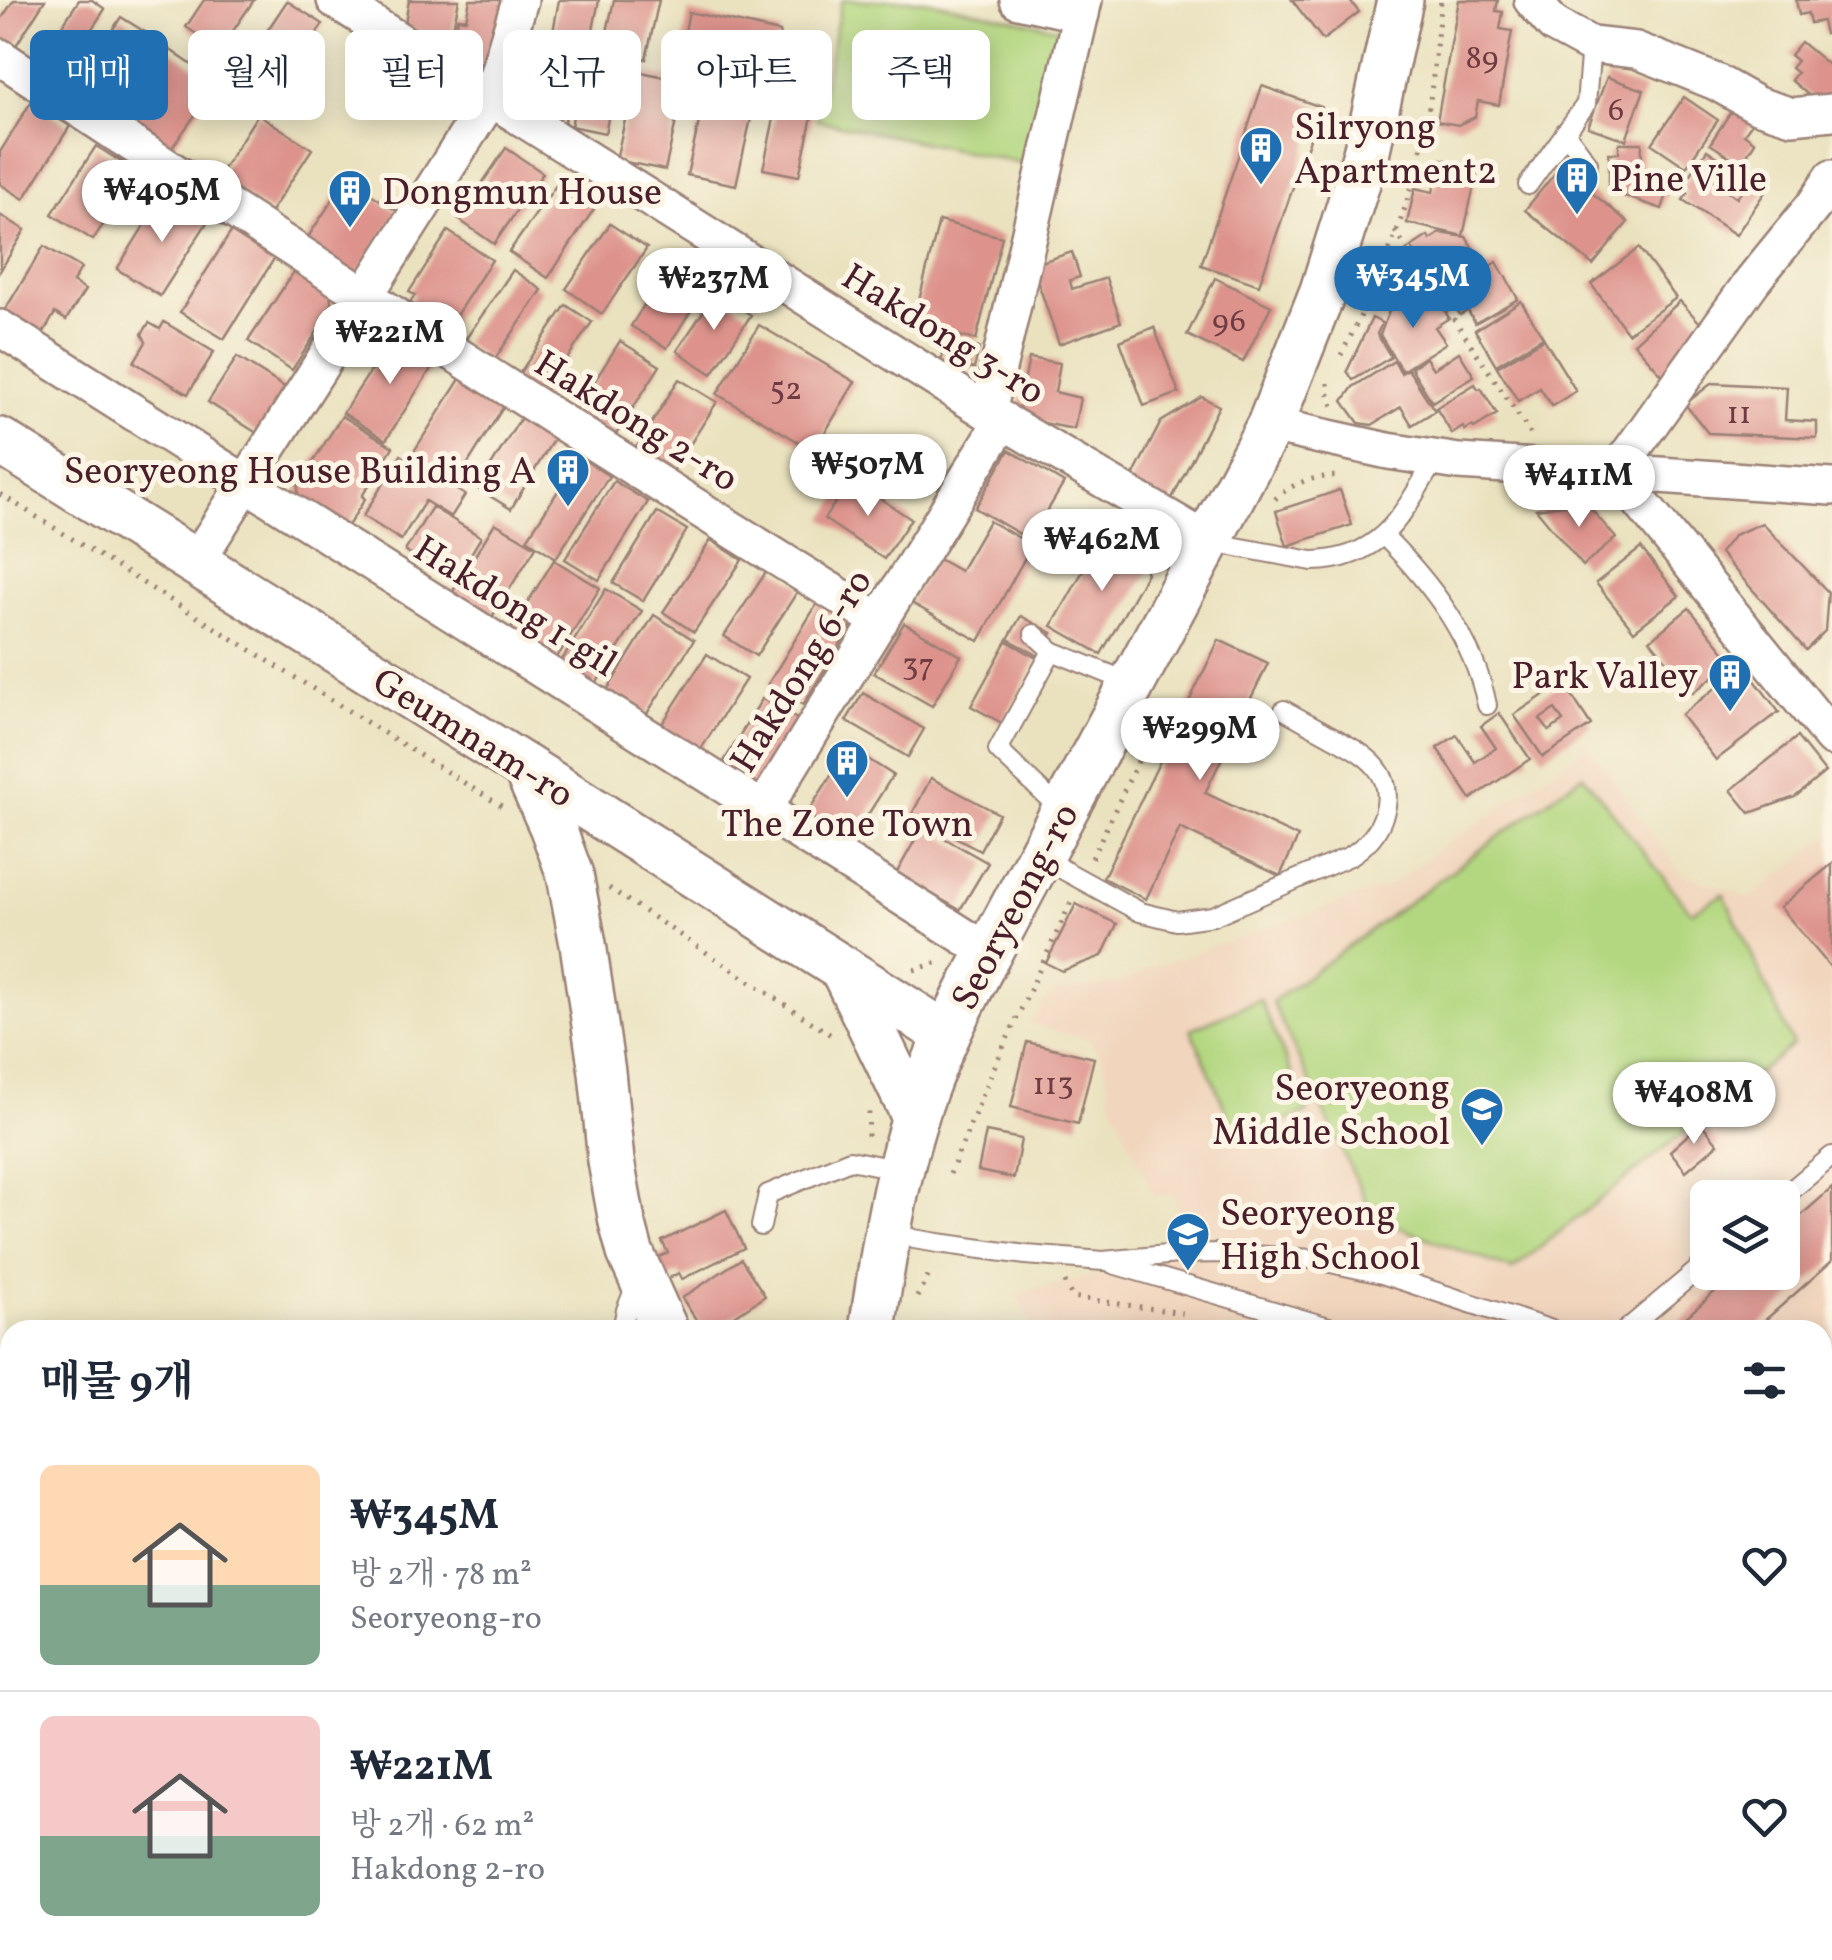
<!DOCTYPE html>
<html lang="ko">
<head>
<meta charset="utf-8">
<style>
  :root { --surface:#fff; --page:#f6f6f7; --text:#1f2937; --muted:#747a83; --line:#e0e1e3; --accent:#1f6fb2 }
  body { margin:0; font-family:Vollkorn,"Noto Serif KR",serif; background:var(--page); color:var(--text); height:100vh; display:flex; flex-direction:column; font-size:38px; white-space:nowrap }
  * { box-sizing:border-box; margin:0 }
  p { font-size:32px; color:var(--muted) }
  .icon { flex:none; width:55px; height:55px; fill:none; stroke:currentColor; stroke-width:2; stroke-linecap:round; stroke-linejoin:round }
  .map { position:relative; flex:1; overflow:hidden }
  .drawer { position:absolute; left:0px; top:1320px; width:1832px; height:640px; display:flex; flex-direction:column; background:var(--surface); border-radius:30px 30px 0 0; box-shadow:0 5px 25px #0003 }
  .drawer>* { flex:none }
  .banner { position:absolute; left:30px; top:30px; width:1000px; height:90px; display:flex; gap:20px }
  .buttons { position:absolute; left:1690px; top:1180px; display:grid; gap:20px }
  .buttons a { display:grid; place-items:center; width:110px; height:110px; border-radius:15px; background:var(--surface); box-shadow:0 5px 25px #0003; font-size:50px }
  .price { position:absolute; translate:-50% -85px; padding:0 22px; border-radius:35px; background:#fff; color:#222; font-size:32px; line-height:65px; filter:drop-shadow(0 2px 5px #0008) }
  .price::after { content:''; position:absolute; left:50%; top:60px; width:30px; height:22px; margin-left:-15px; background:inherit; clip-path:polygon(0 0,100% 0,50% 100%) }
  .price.active { background:var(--accent); color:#fff }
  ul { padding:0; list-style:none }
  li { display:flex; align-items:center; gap:30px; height:250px; padding:0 40px }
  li+li { border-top:2px solid var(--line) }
  li span { display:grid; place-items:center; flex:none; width:280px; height:200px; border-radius:15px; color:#555 }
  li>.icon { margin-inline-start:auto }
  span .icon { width:120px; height:120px; fill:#fffc; stroke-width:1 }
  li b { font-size:42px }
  h2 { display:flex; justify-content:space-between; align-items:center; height:120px; padding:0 40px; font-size:42px }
  .chip { padding:0 35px; border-radius:15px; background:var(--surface); box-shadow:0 5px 25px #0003; font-size:35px; line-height:90px }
  .chip.active { background:var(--accent); color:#fff }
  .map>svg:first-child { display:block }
  .built { fill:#f1d5bd; fill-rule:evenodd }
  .green { fill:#b3d780; stroke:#7e7b56; stroke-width:2.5 }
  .building { fill:#dd938c; fill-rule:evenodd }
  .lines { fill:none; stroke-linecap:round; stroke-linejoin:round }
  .service-casing { stroke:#9a8075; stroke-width:22 }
  .minor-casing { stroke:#9a8075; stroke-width:40 }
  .tertiary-casing { stroke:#9a8075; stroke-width:50 }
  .path { stroke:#9a8075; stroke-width:5; stroke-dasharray:2.5 8; stroke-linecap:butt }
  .service { stroke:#fff; stroke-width:18 }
  .minor { stroke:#fff; stroke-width:35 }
  .tertiary { stroke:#fff; stroke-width:45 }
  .labels { text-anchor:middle; stroke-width:10; stroke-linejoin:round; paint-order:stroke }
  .number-label { font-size:32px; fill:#6f3c43 }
  .poi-label { font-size:38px; fill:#4a1f2b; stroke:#fcf5e5; text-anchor:start }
  .street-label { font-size:38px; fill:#4a1f2b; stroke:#fcf5e5 }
</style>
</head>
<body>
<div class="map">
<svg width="1832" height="1960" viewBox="0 0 1832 1960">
  <rect width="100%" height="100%" fill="#fcf5e5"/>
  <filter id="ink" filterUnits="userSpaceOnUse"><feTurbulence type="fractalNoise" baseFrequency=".01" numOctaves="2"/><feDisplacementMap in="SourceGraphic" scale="20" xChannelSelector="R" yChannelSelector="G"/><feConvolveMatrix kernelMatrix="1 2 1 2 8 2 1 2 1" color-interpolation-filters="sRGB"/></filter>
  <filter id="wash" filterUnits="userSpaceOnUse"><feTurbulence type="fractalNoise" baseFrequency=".0048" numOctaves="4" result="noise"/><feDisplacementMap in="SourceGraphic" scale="40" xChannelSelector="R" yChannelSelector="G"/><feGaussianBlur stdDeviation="2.25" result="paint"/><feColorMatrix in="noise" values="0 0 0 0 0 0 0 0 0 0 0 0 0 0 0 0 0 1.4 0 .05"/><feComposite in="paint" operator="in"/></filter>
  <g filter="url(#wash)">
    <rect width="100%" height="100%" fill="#eae2bf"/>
    <path class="built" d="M1588,745L1679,872L1750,898L1832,834V1960H1392L1373,1950H1822V1330H1033L1017,1294L1190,1249L1172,1194L1154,1196L1111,1100L1104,1060L1089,1039L1052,1031L1030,1023L1051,993L1122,982L1154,967L1388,886ZM1708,1198H1782V1272H1708Z"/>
    <g class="green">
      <polygon points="842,0 924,0 1066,30 1036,166 816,120"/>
      <polygon points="1583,775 1691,912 1724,894 1793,1045 1512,1270 1374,1218 1272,1002"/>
      <polygon points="1260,999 1308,1112 1239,1141 1191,1029"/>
    </g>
    <g id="blocks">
      <g class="building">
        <polygon points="14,0 45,0 10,55 0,48 0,21"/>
        <polygon points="79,0 92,0 105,9 55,84 33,70"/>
        <polygon points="204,0 254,0 220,50 186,27"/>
        <polygon points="409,0 459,0 451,38 404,29"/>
        <polygon points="470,0 509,0 486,64 460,59 452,50 458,18 466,19"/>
        <polygon points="559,0 599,0 590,45 552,37"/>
        <polygon points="614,0 659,0 646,59 603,50"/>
        <polygon points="1292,0 1349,0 1359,12 1323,40"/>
        <polygon points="1459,0 1498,0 1496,11 1503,12 1500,29 1512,31 1499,105 1478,101 1475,117 1458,125 1437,121"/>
        <polygon points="1796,0 1832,0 1832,33 1825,34 1822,21 1810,23 1808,13 1799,15"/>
        <polygon points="287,1 323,24 287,78 251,55"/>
        <polygon points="689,12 780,32 771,74 680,54"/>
        <polygon points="121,17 148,34 103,105 75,87"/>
        <polygon points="1801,42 1832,68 1832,90 1820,105 1791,80 1797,73 1791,68 1797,61 1790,55"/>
        <polygon points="166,47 218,83 166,156 115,121 136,90 152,101 164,83 148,73"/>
        <polygon points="543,55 577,63 564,125 530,118"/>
        <polygon points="584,63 618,70 605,133 571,126"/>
        <polygon points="636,71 685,81 665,170 616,160"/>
        <polygon points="1607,77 1644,90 1626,140 1588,127"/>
        <polygon points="707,86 756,96 736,185 687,175"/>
        <polygon points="1262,86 1321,107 1259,285 1201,265"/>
        <polygon points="1684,97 1718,120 1686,167 1652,144"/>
        <polygon points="778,100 814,107 799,176 763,169"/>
        <polygon points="31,102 70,126 24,199 0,184 0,152"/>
        <polygon points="1735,105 1755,119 1744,134 1755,142 1741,164 1710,144"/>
        <polygon points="258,114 312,149 270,213 217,178"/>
        <polygon points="1619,143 1642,143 1641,173 1671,183 1662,209 1609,191 1609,153 1619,153"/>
        <polygon points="96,146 137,172 93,240 52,214"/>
        <polygon points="506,148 543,173 494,244 458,219"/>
        <polygon points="1707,150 1740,172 1727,191 1737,198 1750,179 1767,189 1736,235 1683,200 1688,193 1681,189"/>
        <polygon points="1441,159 1478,167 1463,236 1407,223 1415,188 1433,192"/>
        <polygon points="1560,167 1628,222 1593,265 1525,210"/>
        <polygon points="347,178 398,212 353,280 302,246"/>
        <polygon points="557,184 594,209 548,278 509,252"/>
        <polygon points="164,194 208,221 160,296 117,269"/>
        <polygon points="0,215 25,230 0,271"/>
        <polygon points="939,221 1002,237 976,340 913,324"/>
        <polygon points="610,224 647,248 602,314 566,289"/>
        <polygon points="448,231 492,260 444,334 405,310 415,295 409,292"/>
        <polygon points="231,232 274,259 224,339 180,312"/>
        <polygon points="1440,233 1466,237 1484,266 1441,294 1411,247 1428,236 1430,240"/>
        <polygon points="44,246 81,268 73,282 85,290 66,320 55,313 37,344 0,318"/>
        <polygon points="1639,248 1676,298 1628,333 1591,284"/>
        <polygon points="1072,252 1080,277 1070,280 1072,289 1106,278 1121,322 1059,344 1032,265"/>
        <polygon points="1497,262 1518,299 1475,323 1468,311 1460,315 1446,292"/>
        <polygon points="670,263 707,286 667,348 631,326"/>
        <polygon points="295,270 330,294 332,309 292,370 248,341"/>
        <polygon points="513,270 542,290 492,363 463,343"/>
        <polygon points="1215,278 1271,306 1243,362 1187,335"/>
        <polygon points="1397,290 1410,312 1436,296 1449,318 1435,327 1446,343 1402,371 1380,335"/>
        <polygon points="716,292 751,315 712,374 677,351"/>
        <polygon points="1521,301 1543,337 1496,365 1475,330"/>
        <polygon points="1680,301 1711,335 1664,377 1634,343"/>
        <polygon points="566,305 592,322 541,397 515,380"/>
        <polygon points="1372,318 1382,323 1377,334 1391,357 1353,380 1347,371"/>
        <polygon points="164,322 214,352 188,394 134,362 146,342 142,334 149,323 160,329"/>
        <polygon points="759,325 855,382 814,451 717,394"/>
        <polygon points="1154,327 1179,393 1144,406 1120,341"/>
        <polygon points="394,335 436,361 386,440 343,413"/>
        <polygon points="1544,339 1576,391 1552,406 1540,388 1518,401 1497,367"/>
        <polygon points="620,341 660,366 613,439 573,415"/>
        <polygon points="946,341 979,348 974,369 941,363"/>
        <polygon points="1459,352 1474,376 1432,402 1411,368 1426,358 1433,369"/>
        <polygon points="237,357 289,390 260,435 208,402"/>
        <polygon points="1029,358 1060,363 1055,392 1080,398 1074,429 1017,418"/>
        <polygon points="1394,361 1401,373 1408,369 1435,411 1412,425 1401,407 1372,425 1359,423 1343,401 1353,387"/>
        <polygon points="460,379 504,406 455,484 411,456"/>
        <polygon points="679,379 717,402 670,476 633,453"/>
        <polygon points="1712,383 1787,387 1785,420 1817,422 1817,438 1708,433 1685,404"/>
        <polygon points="1475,384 1478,389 1481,388 1497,414 1474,428 1472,426 1465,430 1463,427 1452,434 1436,408"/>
        <polygon points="1202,397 1219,406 1165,512 1125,492 1161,422"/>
        <polygon points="342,416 393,447 362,496 365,499 339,540 298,515 298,485"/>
        <polygon points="522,416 555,437 511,509 477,488"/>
        <polygon points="1009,450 1064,483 1030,540 975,508"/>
        <polygon points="401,455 465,495 451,517 425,501 401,540 363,516"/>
        <polygon points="580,457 609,476 556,558 527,539"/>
        <polygon points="851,479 911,519 884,559 824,519"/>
        <polygon points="614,481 648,502 599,580 565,559"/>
        <polygon points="1340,490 1352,525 1287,546 1276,511"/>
        <polygon points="1585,502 1616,538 1583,566 1536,509"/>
        <polygon points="432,507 481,537 455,581 405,551"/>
        <polygon points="657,512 687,530 643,601 613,583"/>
        <polygon points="989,521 1032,545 979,641 910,602 935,557 960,571"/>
        <polygon points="495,523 536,547 485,628 445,604"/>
        <polygon points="1762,523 1828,592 1825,631 1806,650 1720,553 1734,535"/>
        <polygon points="1105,532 1137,550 1147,573 1101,654 1052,626"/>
        <polygon points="711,540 742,560 694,632 663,612"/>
        <polygon points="1641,548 1679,596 1634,631 1596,583"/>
        <polygon points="554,560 600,588 551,667 505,639"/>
        <polygon points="770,566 801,586 756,656 724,636"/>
        <polygon points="606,589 642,611 592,690 557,668"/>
        <polygon points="817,604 852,625 803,705 768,684"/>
        <polygon points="1689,608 1732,661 1693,693 1650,640"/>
        <polygon points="654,615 694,640 641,723 602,698"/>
        <polygon points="1021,616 1052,633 1039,656 1008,639"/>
        <polygon points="904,623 961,656 932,706 874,673"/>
        <polygon points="1219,640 1268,663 1205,793 1298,837 1280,876 1180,828 1146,899 1103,878"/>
        <polygon points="1007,641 1037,658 1002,723 971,706"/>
        <polygon points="707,654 746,679 699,752 660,727"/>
        <polygon points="1744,666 1779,712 1716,760 1681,715"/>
        <path d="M1563,682L1591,725L1543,757L1514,715ZM1555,709L1563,721L1549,731L1540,719Z"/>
        <polygon points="863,693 924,729 908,757 846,721"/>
        <polygon points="762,699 807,725 762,798 718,771"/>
        <polygon points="1499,713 1530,759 1471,799 1437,748 1457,735 1475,762 1496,748 1481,726"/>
        <polygon points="1797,737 1825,772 1795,797 1750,813 1731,790"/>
        <polygon points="849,747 893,775 845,851 801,823"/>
        <polygon points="931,778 999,814 980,850 912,814"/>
        <polygon points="923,826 988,863 960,910 896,874"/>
        <polygon points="1832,864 1832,969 1780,907"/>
        <polygon points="1076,904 1117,924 1102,956 1062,971 1046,963"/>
        <polygon points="1027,1042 1094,1058 1078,1124 1011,1107"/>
        <polygon points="1701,1123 1718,1144 1686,1171 1670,1151"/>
        <polygon points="986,1132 1021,1139 1014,1178 978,1171"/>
        <polygon points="1832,1188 1832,1261 1754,1330 1677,1330 1675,1327 1737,1272 1782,1272 1782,1232"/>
        <polygon points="726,1210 744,1248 682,1279 679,1273 665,1280 654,1259 668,1253 662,1241"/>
        <polygon points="741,1259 765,1296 724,1323 729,1330 696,1330 701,1327 682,1298"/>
        <polygon points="1832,1359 1832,1418 1822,1408 1822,1368"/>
        <polygon points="1822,1563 1832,1568 1832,1623 1822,1618"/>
        <polygon points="1832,1713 1832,1800 1822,1817 1822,1731"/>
        <polygon points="10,1805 10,1884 0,1867 0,1811"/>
        <polygon points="868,1950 913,1950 909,1960 865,1960"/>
        <polygon points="915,1950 982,1950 972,1960 911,1960"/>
        <polygon points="1595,1950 1653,1950 1648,1960 1613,1960"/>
        <polygon points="1717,1950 1733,1950 1746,1957 1745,1960 1711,1960"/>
      </g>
    </g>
  </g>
  <g filter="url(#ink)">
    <use href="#blocks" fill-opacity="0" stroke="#9a8075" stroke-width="2.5"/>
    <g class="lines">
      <defs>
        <g id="service">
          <polyline points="1565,132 1588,163"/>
          <polyline points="1528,185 1586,104 1591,45"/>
          <path d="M1384,536C1431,583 1473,637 1487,705"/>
          <path d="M1210,542L1312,561C1383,560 1404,512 1435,459"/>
          <polyline points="1034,634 1052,651"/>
          <polyline points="1063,812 998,750 1052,651 1131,683"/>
          <path d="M1040,857L1140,912L1177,921L1213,916L1350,856C1367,845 1378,833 1384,814C1397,771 1364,754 1333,737C1317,728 1300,719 1284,710"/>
          <polyline points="1782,1198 1832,1156"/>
          <polyline points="761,1226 768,1194 850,1160 900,1170"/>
          <polyline points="888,1230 914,1239 938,1243 1026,1255 1103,1261 1178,1254 1221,1253 1312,1259 1382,1274 1552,1330"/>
          <polyline points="1113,1264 1339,1330"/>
          <polyline points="622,1330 626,1310 636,1285"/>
          <polyline points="1626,1330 1708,1261"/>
          <polyline points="1822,1429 1832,1433"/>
          <polyline points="1822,1537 1832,1542"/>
          <polyline points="1340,1950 1359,1960"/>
          <polyline points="1479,1950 1499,1960"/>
        </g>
        <g id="minor">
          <polyline points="335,0 988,412 1208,541"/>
          <polyline points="1018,0 1081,14"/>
          <polyline points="1532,0 1554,25 1591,45 1636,50 1716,82 1757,105 1792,116 1832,112"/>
          <path d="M0,57C291,249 583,439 880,621"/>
          <polyline points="0,328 989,952"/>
          <polyline points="988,412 1084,0"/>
          <polyline points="1270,425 1388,451 1459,462 1616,472 1832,738"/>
          <polyline points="1616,472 1753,280 1815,204 1832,178"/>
          <polyline points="1616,472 1832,487"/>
          <polyline points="195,563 490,99 520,0"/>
          <polyline points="763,810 1003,420"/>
        </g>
        <g id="tertiary">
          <polyline points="0,441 526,768 947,1035"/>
          <polyline points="526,768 552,826 570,875 583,944 602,1072 611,1161 622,1222 630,1252 665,1330"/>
          <polyline points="843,969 915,1117"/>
          <path d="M872,1330C884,1249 896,1168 924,1091C941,1043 965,998 989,952L1270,425L1323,291L1366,154L1400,0"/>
          <polyline points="781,1960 794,1950"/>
        </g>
      </defs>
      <use href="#service" class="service-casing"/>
      <use href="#minor" class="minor-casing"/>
      <use href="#tertiary" class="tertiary-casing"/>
      <g class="path">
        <polyline points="1395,231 1532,436"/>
        <path d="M1341,355C1378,284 1410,209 1425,131C1433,88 1436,43 1441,0"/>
        <polyline points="1328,383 1328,392 1333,406"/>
        <polyline points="0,494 503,807"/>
        <path d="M1275,499C1295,481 1315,476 1342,476"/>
        <polyline points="1092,858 1147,742"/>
        <polyline points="609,888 834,1037"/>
        <polyline points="914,970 942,961"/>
        <polyline points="868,1136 869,1112"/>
        <polyline points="950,1174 996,1063 1072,900"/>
        <polyline points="1065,1282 1072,1297 1189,1314"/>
        <polyline points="917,1297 930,1273"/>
        <polyline points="1822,1338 1832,1329"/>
        <polyline points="1822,1752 1832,1757"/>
        <polyline points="1822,1926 1832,1911"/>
        <polyline points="269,1951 301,1952 325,1960"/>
        <polyline points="855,1960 859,1950"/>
        <polyline points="1685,1960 1690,1950"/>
        <polyline points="1800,1960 1807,1950"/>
      </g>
      <use href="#service" class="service"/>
      <use href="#minor" class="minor"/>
      <use href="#tertiary" class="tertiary"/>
    </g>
  </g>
  <defs>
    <symbol id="building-pin" viewBox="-11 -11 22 30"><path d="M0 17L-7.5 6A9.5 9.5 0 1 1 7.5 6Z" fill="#1f6fb2" stroke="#fcf5e5"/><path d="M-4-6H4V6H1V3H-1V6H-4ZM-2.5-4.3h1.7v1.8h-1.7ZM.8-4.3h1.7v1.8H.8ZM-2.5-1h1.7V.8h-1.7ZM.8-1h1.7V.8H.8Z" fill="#fff"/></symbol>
    <symbol id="school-pin" viewBox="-11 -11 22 30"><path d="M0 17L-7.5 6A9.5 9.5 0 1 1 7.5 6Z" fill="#1f6fb2" stroke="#fcf5e5"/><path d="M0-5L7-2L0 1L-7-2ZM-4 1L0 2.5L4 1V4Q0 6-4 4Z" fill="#fff"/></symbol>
  </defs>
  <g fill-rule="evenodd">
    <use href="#building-pin" x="1236" y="123" width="50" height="68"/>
    <use href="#building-pin" x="1552" y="153" width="50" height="68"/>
    <use href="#building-pin" x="325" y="166" width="50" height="68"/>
    <use href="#building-pin" x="543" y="445" width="50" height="68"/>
    <use href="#building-pin" x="1705" y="650" width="50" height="68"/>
    <use href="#building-pin" x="822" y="736" width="50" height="68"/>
    <use href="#school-pin" x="1457" y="1084" width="50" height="68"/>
    <use href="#school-pin" x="1163" y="1209" width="50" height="68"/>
  </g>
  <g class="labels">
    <g class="number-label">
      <text x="1482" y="68">89</text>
      <text x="1616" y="120">6</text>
      <text x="1229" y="331">96</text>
      <text x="786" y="399">52</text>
      <text x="1739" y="423">11</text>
      <text x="918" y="675">37</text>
      <text x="1053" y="1094">113</text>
    </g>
    <g class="poi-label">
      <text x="1294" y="139">Silryong<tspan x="1294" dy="44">Apartment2</tspan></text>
      <text x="1610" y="191">Pine Ville</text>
      <text x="382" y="204">Dongmun House</text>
      <text x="536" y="483" text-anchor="end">Seoryeong House Building A</text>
      <text x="1698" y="688" text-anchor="end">Park Valley</text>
      <text x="847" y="836" text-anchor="middle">The Zone Town</text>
      <text x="1450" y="1100" text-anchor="end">Seoryeong<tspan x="1450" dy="44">Middle School</tspan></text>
      <text x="1220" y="1225">Seoryeong<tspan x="1220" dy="44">High School</tspan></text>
    </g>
    <g class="street-label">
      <text transform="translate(944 333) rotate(32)" y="13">Hakdong 3-ro</text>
      <text transform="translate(637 420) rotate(32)" y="13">Hakdong 2-ro</text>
      <text transform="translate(516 605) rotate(32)" y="13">Hakdong 1-gil</text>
      <text transform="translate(800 670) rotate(-58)" y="13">Hakdong 6-ro</text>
      <text transform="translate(474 737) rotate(32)" y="13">Geumnam-ro</text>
      <text transform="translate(1014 906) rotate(-62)" y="13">Seoryeong-ro</text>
    </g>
  </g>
</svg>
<div class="buttons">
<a><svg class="icon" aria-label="layers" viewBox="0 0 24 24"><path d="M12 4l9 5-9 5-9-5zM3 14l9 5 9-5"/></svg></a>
</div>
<b class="price" style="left:162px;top:245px">₩405M</b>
<b class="price active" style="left:1413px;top:331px">₩345M</b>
<b class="price" style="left:714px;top:333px">₩237M</b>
<b class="price" style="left:390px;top:387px">₩221M</b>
<b class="price" style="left:868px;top:519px">₩507M</b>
<b class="price" style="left:1579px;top:530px">₩411M</b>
<b class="price" style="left:1102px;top:594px">₩462M</b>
<b class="price" style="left:1200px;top:783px">₩299M</b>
<b class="price" style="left:1694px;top:1147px">₩408M</b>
<div class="banner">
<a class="chip active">매매</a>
<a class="chip">월세</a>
<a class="chip">필터</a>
<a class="chip">신규</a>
<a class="chip">아파트</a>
<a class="chip">주택</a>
</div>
<section class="drawer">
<h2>매물 9개<svg class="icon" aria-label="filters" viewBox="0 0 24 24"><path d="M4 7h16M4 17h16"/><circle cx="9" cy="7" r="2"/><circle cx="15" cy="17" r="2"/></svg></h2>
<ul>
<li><span style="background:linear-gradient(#ffd9b3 60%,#7fa58c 0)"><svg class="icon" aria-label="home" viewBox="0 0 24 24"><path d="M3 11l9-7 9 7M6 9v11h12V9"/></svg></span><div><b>₩345M</b><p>방 2개 · 78 m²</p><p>Seoryeong-ro</p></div><svg class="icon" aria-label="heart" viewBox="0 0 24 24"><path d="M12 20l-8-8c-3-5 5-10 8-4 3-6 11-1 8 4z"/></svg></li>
<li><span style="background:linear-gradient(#f6c9c9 60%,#7fa58c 0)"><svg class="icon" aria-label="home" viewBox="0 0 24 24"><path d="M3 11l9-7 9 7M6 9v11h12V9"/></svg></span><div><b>₩221M</b><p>방 2개 · 62 m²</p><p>Hakdong 2-ro</p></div><svg class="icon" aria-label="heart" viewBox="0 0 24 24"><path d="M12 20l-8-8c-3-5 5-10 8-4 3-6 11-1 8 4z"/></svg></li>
</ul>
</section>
</div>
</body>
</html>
